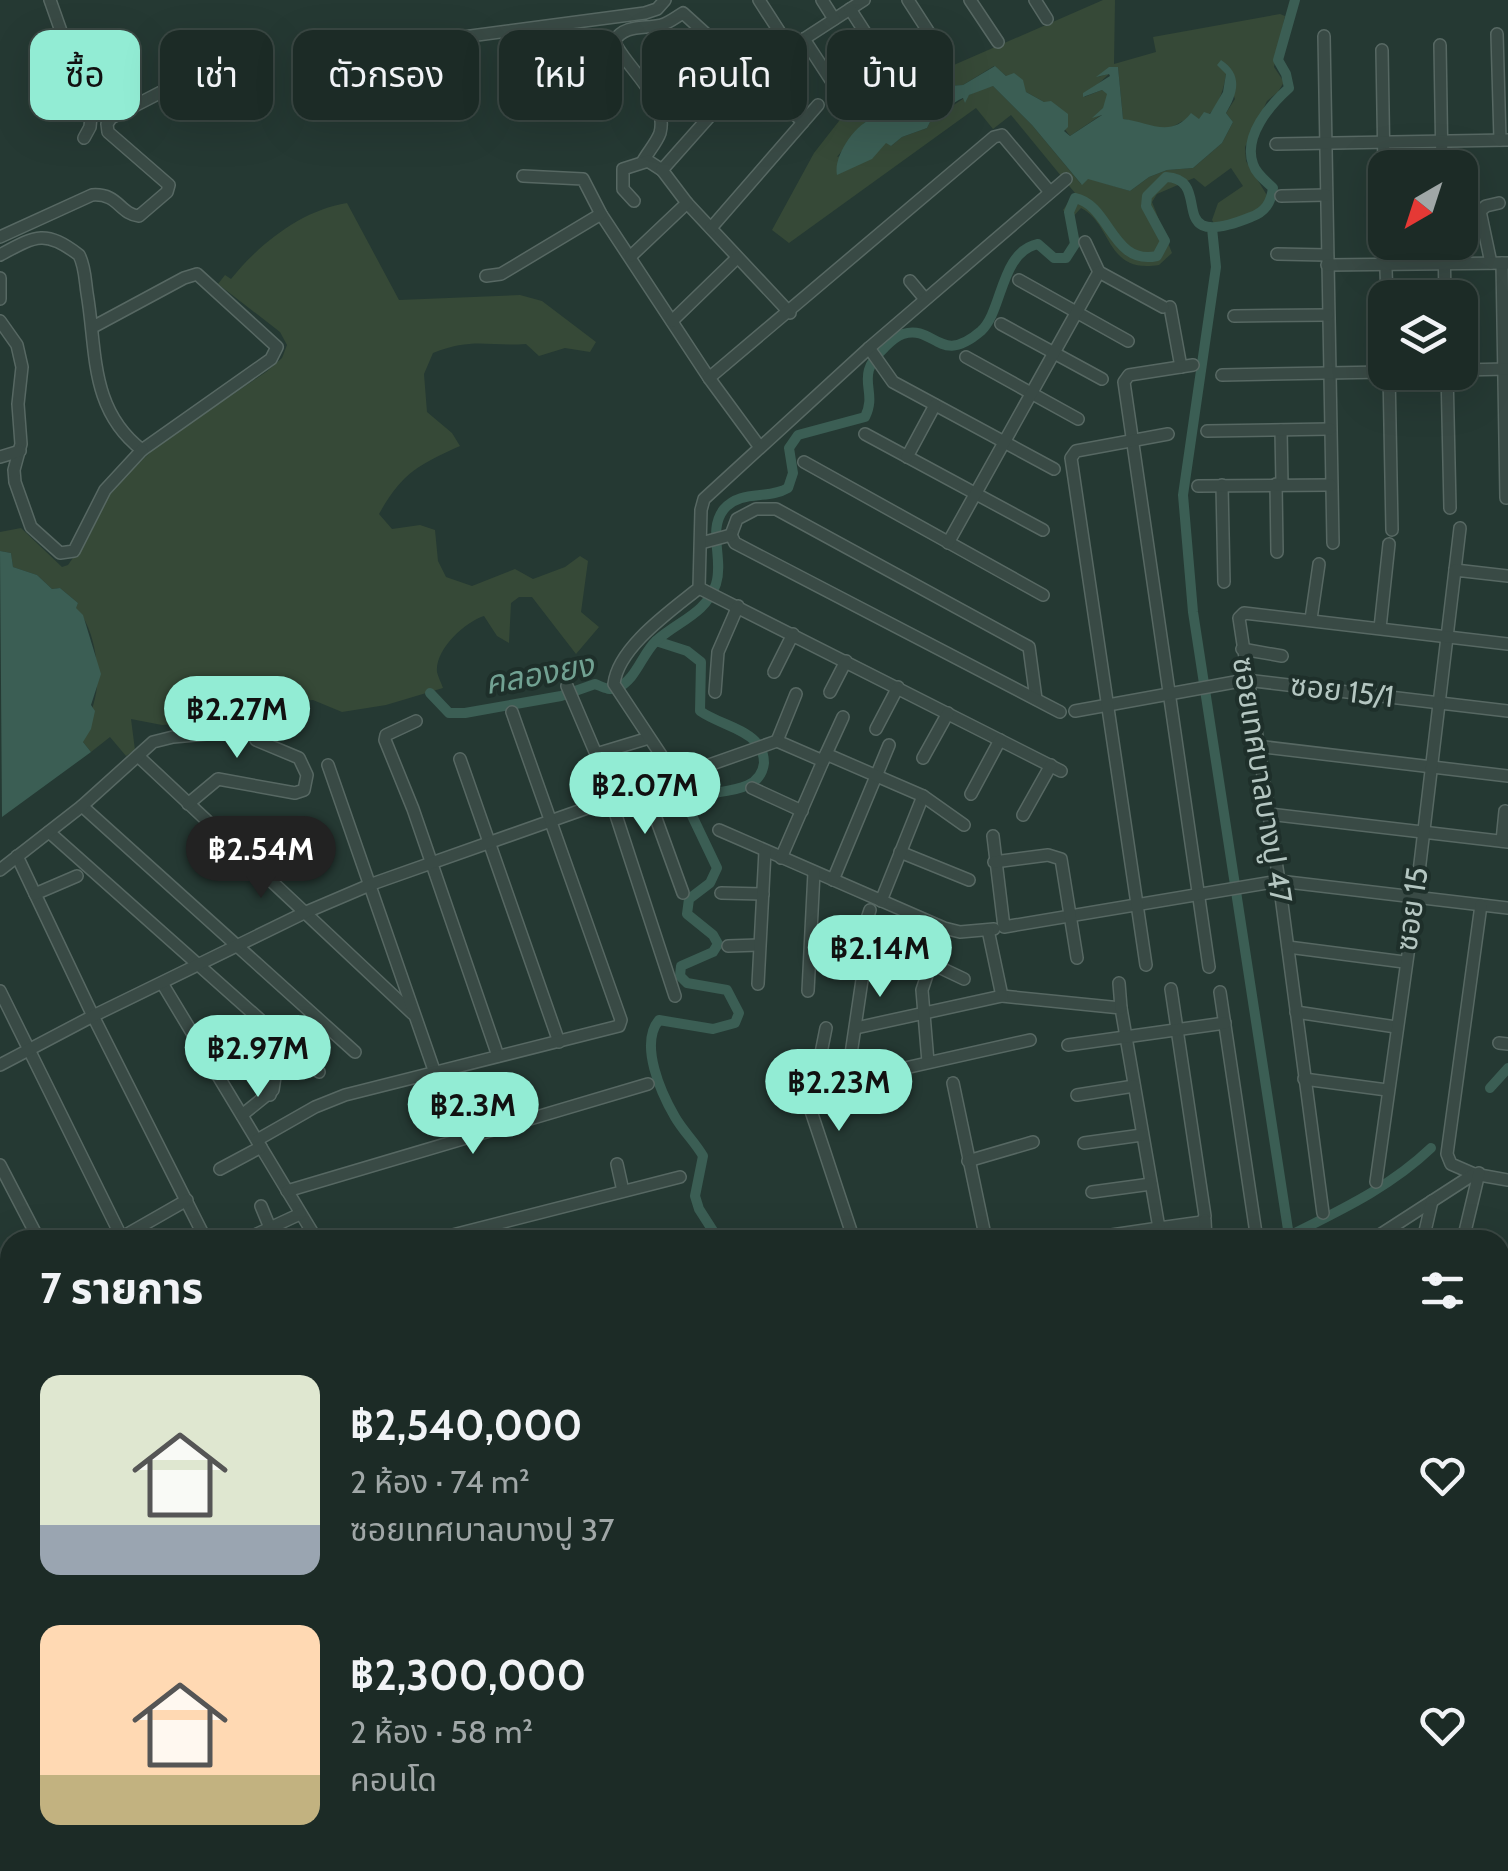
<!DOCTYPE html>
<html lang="th">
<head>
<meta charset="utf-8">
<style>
  :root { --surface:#1c2b26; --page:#293732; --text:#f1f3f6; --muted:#a0a7a7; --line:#3a4743; --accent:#92ecd4 }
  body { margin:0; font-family:Cabin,"Noto Sans Thai",sans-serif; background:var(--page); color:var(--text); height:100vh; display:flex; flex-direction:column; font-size:38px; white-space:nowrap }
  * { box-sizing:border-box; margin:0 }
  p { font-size:32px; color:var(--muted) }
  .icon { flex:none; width:55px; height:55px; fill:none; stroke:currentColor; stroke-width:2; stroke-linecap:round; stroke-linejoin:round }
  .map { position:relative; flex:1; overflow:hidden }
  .sheet { position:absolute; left:0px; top:1230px; width:1510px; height:642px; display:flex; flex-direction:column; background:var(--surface); border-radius:30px 30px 0 0; box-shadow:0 10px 40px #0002,0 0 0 2px var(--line) }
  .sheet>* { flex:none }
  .banner { position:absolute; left:30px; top:30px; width:1000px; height:90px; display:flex; gap:20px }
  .needle { width:65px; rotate:219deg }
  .buttons { position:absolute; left:1368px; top:150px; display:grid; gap:20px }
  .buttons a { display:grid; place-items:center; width:110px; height:110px; border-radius:20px; background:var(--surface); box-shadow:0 10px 40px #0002,0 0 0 2px var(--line); font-size:50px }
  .price { position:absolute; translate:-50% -85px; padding:0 22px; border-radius:35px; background:var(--accent); color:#111; font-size:32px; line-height:65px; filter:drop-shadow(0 2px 5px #0008) }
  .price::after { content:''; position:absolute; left:50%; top:60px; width:30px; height:22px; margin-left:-15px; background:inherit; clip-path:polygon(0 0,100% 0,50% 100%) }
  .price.active { background:#222; color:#fff }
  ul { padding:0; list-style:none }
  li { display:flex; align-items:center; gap:30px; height:250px; padding:0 40px }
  li span { display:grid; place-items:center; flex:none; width:280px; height:200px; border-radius:20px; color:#555 }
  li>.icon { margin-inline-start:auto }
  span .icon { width:120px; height:120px; fill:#fffc; stroke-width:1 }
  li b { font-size:42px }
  h2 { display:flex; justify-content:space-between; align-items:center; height:120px; padding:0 40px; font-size:42px }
  .pill { padding:0 35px; border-radius:20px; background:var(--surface); box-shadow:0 10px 40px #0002,0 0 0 2px var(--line); font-size:35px; line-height:90px }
  .pill.active { background:var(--accent); color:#111 }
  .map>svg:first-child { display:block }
  .green { fill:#364937; fill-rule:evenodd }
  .water { fill:#3b5e54 }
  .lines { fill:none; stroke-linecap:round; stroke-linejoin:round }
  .canal { stroke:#3b5e54; stroke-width:10 }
  .street-casing { stroke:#576863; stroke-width:14 }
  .street { stroke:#394a45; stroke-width:11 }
  .labels { text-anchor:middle; stroke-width:8; stroke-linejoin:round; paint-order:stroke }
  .street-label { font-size:30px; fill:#b4c6c1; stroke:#1e2f2a }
  .water-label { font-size:32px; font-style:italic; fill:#71a192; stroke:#1e2f2a }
</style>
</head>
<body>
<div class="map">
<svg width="1508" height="1871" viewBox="0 0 1508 1871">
  <rect width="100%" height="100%" fill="#253933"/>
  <g class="green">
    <path d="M1103,0H1115L1114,64L1156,52L1153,37L1280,14L1285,16L1274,67L1284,82L1278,92L1267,101L1245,147L1246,161L1268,197L1259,212L1215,225L1212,220L1218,203L1243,186L1231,168L1205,187L1194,178L1157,194L1152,202L1172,253L1159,265C1105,274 1113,224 1081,208L1071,219L1063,210L1075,193L1011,115L993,129L976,108L789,243L772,230L814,153L846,112ZM994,66L1026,92L1044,102L1070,136L1104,113L1108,94L1102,90L1084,97L1110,73L1098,77L1118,67L1123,119C1136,121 1149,129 1161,130C1170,130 1176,124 1183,121C1188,120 1194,121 1199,120C1217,115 1224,89 1226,74L1235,99L1226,113L1233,122L1222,143L1193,168L1167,170L1149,177L1130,191L1088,178L1081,184L1032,125L993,86C968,90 953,109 932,118L927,128L902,137L891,146L886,142L837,157L864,123L892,115L932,94L944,93L948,86L963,85Z"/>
    <path d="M347,203L399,300L520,295L542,301L596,342L590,352L565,348L539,356L526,344C488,347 474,337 433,353L424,374L427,412L452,433L460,446C418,465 402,473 379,514L392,529L420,525L435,530L438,561L446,577L472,586L515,569L533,579L565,567L580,556L588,561L581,612L599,627L576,654L532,597H519L511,603L509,643L497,636L484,616C465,622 435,649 437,672C438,677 441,682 443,688L386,705L342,712L313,700L283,703L274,681L263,676L236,690L221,704V721L162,725L131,719L135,750L126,756L110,737L91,752L83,742C86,725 96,702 97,686C99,663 93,623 75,608L78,603L60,588L52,589L37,575L13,567L11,553L0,551V532L21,528L62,567L68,565L91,532L102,502L116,485L160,443L266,372L282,358L287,345L280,332L218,284L225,275L231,279C259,244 302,210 347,203Z"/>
  </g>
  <g class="water">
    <path d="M1221,60C1243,74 1238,93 1226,113L1233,122L1222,143L1193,168L1167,170L1149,177L1130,191L1088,179L1082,185L1032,125L993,86L969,95L965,103L963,98C951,103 944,113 932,118L927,128L902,137L891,146L886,143L872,159L837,175C833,156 855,124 875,117C883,115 891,115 899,112C914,104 928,95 944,93L948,86L963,85L995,66L1006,76L1014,73L1023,80L1026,92L1044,102L1051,101L1068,114V127L1064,131L1070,136L1102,115L1092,118L1103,108L1107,94L1102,90L1083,97V93L1110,76L1109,74L1096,77L1109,67H1118L1123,119C1149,122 1171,139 1191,113L1199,119L1204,112L1210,114L1223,92L1226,74L1217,65Z"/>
    <polygon points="0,551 11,553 13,567 37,575 52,589 60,588 78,603 76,608 83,615 101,674 91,705 95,711 91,729 83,742 91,752 2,817"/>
  </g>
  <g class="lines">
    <g class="canal">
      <polyline points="1212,228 1216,267 1183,495 1193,612 1289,1236"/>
      <path d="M656,641L687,651L701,662L700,711C717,723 741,727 755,741C761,747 764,755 764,763C760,799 707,787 685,801L717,868L710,883L689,899L687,914L713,935L718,944L713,952L681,966L680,976L687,983L727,990L739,1013L735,1023L713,1029L659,1020C639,1044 661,1093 675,1117C683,1131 695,1142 703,1156L695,1196L699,1209L715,1234L724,1239L740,1240"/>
      <path d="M430,693L449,713H465L561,696L595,684C603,687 609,691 617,688C636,680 642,654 656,641C678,621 706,614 716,584C724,559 707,530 724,509C741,489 768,500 788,488L793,473L789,448L798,435L865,417C879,389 852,378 885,347C890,342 897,336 903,334C935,324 939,367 981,331C1003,311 1000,252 1038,244L1054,258H1066L1075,244L1069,212L1075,198C1110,205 1112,266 1157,256L1165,241L1146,206L1147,196L1166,177C1216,179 1160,254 1251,217C1265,212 1271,203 1273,188C1266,181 1256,174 1253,164C1243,136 1270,105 1289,88L1286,74L1278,60L1295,0"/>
      <polyline points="1490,1088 1508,1068"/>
      <path d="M1281,1240C1334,1213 1387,1190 1431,1148"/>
      <polyline points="708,1862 714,1871"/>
      <polyline points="781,1871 791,1862"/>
    </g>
    <defs>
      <g id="street">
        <polyline points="50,0 91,116 90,127 84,138"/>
        <polyline points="759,0 790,48 864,0"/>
        <polyline points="822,0 834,19"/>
        <polyline points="908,0 948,62"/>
        <polyline points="970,0 998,42"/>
        <polyline points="1035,0 1047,19"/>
        <polyline points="850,9 899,85"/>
        <polyline points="1497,34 1500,140"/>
        <polyline points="1324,36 1333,543"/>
        <polyline points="804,39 849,108"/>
        <polyline points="1440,45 1442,168"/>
        <polyline points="1382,50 1385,228"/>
        <polyline points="311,57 645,13 657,9 665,0"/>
        <polyline points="1276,144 1508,140"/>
        <path d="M643,161C648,152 657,142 660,133C669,99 626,68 614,41C625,24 643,29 661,25C669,23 676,17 683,13L803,122"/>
        <polyline points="523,176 583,179 601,214 709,378 759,446"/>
        <polyline points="1281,196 1326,195"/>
        <polyline points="634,201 623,189 623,169 648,161 662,170"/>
        <polyline points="687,203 790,313"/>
        <polyline points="711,228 818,105"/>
        <path d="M0,237L92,195C119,193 119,214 139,216L167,192L169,185L108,132L107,124L111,118L229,57"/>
        <polyline points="1085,242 1099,272"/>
        <polyline points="1385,242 1387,298"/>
        <polyline points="1444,242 1445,298"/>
        <polyline points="1277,254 1327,255"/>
        <path d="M0,255C35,236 45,229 79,255C85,266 85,280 87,293C97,351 89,409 142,450L271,359L277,347L197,274L184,278L93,327"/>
        <polyline points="631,256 687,203 662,170 773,45"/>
        <polyline points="1491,263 1480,211 1486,206 1499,203"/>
        <polyline points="1502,263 1506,498"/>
        <polyline points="1327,265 1508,263"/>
        <polyline points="486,276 501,274 601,214"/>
        <polyline points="0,278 0,299"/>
        <polyline points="1019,280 1128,341"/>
        <polyline points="910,281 925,299"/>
        <polyline points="1170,307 1181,367"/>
        <polyline points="1234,316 1328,315"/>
        <polyline points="0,321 17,345 22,367 18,404 21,444 14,470 15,482 31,527 60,553 74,551 105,490 142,450"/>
        <polyline points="672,321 737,258"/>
        <polyline points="1001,324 1102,379"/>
        <polyline points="869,348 893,382 1054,469"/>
        <polyline points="966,357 1078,419"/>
        <polyline points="1193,365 1129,375 1124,382 1209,967"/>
        <polyline points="1460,370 1508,369"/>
        <polyline points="1389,372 1392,530"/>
        <polyline points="1447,372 1450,508"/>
        <polyline points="1222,375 1385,372"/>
        <polyline points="709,378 994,137 1002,135 1050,192"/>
        <polyline points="1281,430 1282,484"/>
        <polyline points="1207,431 1330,429"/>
        <polyline points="865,434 1043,530"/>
        <polyline points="0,457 20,451"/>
        <polyline points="907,457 935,405"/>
        <polyline points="804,462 1043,595"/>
        <polyline points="1276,484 1277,552"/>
        <polyline points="1222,485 1224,582"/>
        <polyline points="1198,486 1331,485"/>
        <polyline points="731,535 737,519 756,509 776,509 1029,647 1036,699"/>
        <polyline points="731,535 735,543 1060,712"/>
        <polyline points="701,543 731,535"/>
        <polyline points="948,543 1099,272 1163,307"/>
        <polyline points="1455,570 1460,528"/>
        <polyline points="699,588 1061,771"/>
        <polyline points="1311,619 1319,564"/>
        <polyline points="1380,628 1389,544"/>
        <polyline points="1242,649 1282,656"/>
        <polyline points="774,672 793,634"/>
        <polyline points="567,686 596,754 675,996"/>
        <polyline points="715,692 718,652 738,606"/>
        <polyline points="830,692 846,661"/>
        <polyline points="1075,711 1246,680 1508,711"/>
        <polyline points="416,721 386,735 385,740 413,809 498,1056"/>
        <polyline points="876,729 898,687"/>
        <polyline points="777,741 796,694"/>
        <polyline points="1256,746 1508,776"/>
        <polyline points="596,754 649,738"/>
        <polyline points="826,754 843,717"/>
        <polyline points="138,756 413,1014"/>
        <polyline points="923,758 948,713"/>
        <polyline points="460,759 559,1042"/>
        <polyline points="328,765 435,1073"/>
        <path d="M675,776L614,684C618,647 672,610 699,588L701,510L704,499L869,348L1066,179"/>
        <polyline points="645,788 683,893"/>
        <polyline points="752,788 802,811"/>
        <polyline points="971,794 1000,740"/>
        <polyline points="188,804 218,779 295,793 304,790 307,775 299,758 256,740"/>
        <polyline points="82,806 355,1052"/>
        <polyline points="1269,814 1508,842"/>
        <polyline points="1023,815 1051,765"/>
        <polyline points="719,830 944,928 960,932 994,929"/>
        <polyline points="49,832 319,1072"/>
        <polyline points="993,836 1004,927 1279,881 1508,908"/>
        <polyline points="1502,841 1505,811"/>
        <polyline points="900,852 969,880"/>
        <polyline points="17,856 93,1016 206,1240"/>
        <polyline points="781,858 823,761"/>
        <polyline points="994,862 1048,855 1061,859 1077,958"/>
        <polyline points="0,870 82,806 153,742 173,737 229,732"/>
        <polyline points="833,880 889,745"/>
        <polyline points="721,893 763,894"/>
        <polyline points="35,894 77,876"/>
        <polyline points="881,901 923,796"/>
        <polyline points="988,930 1002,996 1121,1008 1159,1228 1202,1222 1205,1216 1171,989"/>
        <polyline points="863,931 964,979"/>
        <polyline points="728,946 759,945"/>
        <polyline points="1288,947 1404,962"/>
        <polyline points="1146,965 1071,458 1076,451 1168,434"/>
        <polyline points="162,983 317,1240"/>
        <polyline points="1119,983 1121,1008"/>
        <polyline points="758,984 765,851"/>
        <polyline points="0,991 123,1240"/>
        <polyline points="808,991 814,872"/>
        <polyline points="1220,992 1257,1240"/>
        <polyline points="1296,1012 1396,1027"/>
        <polyline points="826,1028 810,1108 854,1240"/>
        <polyline points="856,1028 1002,996"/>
        <polyline points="1499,1043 1508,1044"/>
        <polyline points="1068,1045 1225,1023"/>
        <polyline points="242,1047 270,1095"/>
        <polyline points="928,1062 922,990 931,963"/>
        <polyline points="0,1065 93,1016 304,913 372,884 777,741 823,761 826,754 923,796 964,825"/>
        <polyline points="1304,1079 1387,1090"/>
        <polyline points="847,1081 862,980 863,931 870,910"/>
        <polyline points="953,1083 986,1240"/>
        <polyline points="825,1086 1030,1040"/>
        <polyline points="1077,1095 1134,1086"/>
        <polyline points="242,1115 273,1090 275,1077 271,1064"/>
        <polyline points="257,1140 315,1107 345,1095 619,1026 621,1020 512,712"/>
        <polyline points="1084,1143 1142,1135"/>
        <polyline points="968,1161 1033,1142"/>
        <polyline points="617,1164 623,1191"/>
        <polyline points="0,1165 39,1240"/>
        <polyline points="220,1169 261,1147"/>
        <polyline points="1474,1174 1451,1164 1447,1154 1481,905"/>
        <polyline points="1376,1182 1416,897 1455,570 1508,576"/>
        <polyline points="287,1191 648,1084"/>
        <polyline points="1092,1192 1151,1184"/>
        <polyline points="261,1206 275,1240"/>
        <polyline points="1323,1213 1279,881 1239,618 1244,613 1508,644"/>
        <polyline points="1205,1220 1206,1240"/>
        <polyline points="1098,1237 1159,1228 1159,1240"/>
        <polyline points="117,1240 187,1200"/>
        <polyline points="244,1240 300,1214"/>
        <polyline points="433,1240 680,1177"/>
        <polyline points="1372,1240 1474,1174 1508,1180"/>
        <polyline points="1423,1240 1432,1201"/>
        <polyline points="1463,1240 1479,1173"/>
        <polyline points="0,1313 10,1307"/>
        <polyline points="0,1330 10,1351"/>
        <polyline points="1500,1386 1508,1352"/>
        <polyline points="1500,1407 1508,1410"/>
        <polyline points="1500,1594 1508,1590"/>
        <polyline points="1500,1624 1508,1638"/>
        <polyline points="1500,1665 1508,1661"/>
        <polyline points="1500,1735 1508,1731"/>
        <polyline points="1500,1808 1508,1804"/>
        <polyline points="398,1862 401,1871"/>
        <polyline points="462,1862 465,1871"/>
        <polyline points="598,1862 601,1871"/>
        <polyline points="645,1862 656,1871"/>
        <polyline points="759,1862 760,1864"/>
        <polyline points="887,1862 890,1871"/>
        <polyline points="1057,1862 1064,1871"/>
        <polyline points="1141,1862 1146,1871"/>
        <polyline points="1205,1862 1211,1871"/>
        <polyline points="1284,1862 1290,1871"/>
        <polyline points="1340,1862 1346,1871"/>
        <polyline points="534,1868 550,1862"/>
        <polyline points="860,1871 868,1862"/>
        <polyline points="1383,1871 1399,1862"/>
        <polyline points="1494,1871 1508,1863"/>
      </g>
    </defs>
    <use href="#street" class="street-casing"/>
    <use href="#street" class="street"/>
  </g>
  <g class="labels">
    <g class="street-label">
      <text transform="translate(1342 691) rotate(7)" y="10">ซอย 15/1</text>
      <text transform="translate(1262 780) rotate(81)" y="10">ซอยเทศบาลบางปู 47</text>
      <text transform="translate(1412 909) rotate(-82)" y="10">ซอย 15</text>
    </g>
    <g class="water-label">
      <text transform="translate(539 674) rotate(-10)" y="11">คลองยง</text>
    </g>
  </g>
</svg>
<div class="buttons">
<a><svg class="needle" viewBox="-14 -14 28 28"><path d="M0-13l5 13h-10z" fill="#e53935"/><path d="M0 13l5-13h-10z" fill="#a0a7a7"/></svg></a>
<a><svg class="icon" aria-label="layers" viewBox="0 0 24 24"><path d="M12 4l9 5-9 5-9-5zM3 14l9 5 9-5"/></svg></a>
</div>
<b class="price" style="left:237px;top:761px">฿2.27M</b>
<b class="price" style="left:645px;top:837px">฿2.07M</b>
<b class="price active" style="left:261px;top:901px">฿2.54M</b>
<b class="price" style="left:880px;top:1000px">฿2.14M</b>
<b class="price" style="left:258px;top:1100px">฿2.97M</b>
<b class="price" style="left:839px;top:1134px">฿2.23M</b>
<b class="price" style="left:473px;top:1157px">฿2.3M</b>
<div class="banner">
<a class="pill active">ซื้อ</a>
<a class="pill">เช่า</a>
<a class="pill">ตัวกรอง</a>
<a class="pill">ใหม่</a>
<a class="pill">คอนโด</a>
<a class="pill">บ้าน</a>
</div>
<section class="sheet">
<h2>7 รายการ<svg class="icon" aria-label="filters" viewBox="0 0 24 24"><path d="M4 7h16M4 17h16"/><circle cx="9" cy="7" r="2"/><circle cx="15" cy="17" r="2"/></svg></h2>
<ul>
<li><span style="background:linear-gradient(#dfe7d0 75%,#9aa5b1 0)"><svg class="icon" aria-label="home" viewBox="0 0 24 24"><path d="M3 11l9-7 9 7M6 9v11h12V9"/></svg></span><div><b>฿2,540,000</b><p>2 ห้อง · 74 m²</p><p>ซอยเทศบาลบางปู 37</p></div><svg class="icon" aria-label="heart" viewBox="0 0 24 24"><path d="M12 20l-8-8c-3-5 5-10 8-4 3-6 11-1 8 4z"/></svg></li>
<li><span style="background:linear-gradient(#ffd9b3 75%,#c2b280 0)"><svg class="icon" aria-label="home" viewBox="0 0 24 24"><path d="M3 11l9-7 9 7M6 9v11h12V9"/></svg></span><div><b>฿2,300,000</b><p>2 ห้อง · 58 m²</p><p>คอนโด</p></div><svg class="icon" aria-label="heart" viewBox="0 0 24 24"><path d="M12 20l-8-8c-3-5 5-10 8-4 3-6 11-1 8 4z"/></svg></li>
</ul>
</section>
</div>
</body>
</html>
